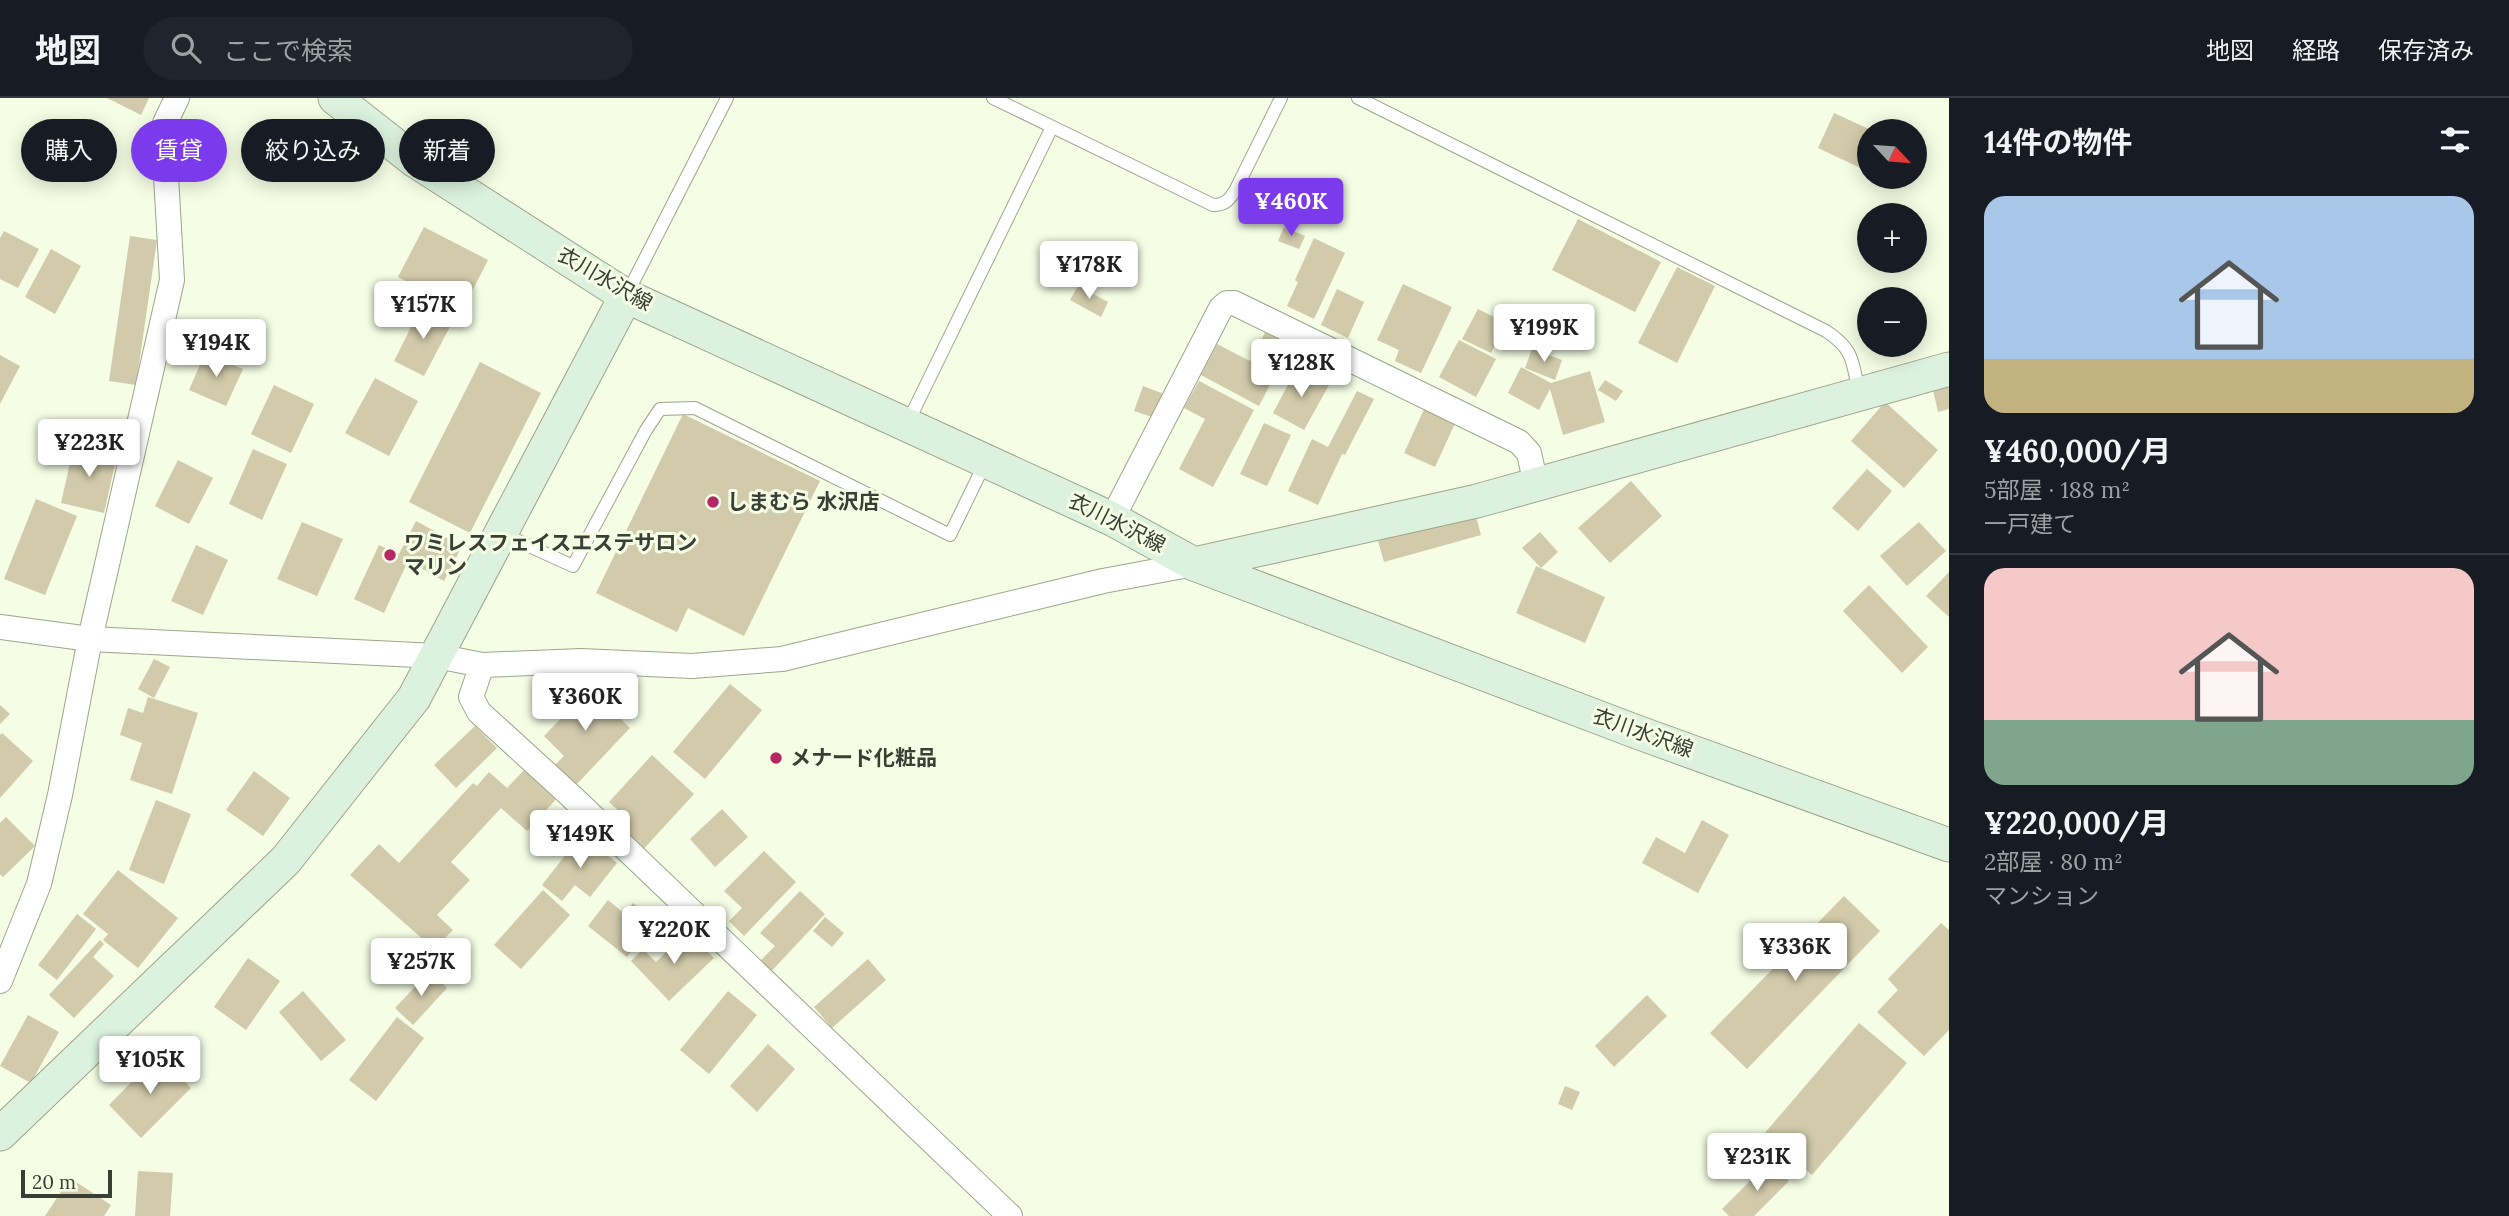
<!DOCTYPE html>
<html lang="ja">
<head>
<meta charset="utf-8">
<style>
  :root { --surface:#171b24; --page:#20242c; --text:#f1f3f6; --muted:#9ea1a6; --line:#363941; --accent:#7c3aed }
  body { margin:0; font-family:Lora,"Noto Sans JP",serif; background:var(--page); color:var(--text); height:100vh; display:flex; flex-direction:column; font-size:26px; white-space:nowrap }
  * { box-sizing:border-box; margin:0 }
  p { font-size:23px; color:var(--muted) }
  .icon { flex:none; width:38px; height:38px; fill:none; stroke:currentColor; stroke-width:2; stroke-linecap:round; stroke-linejoin:round }
  .map { position:relative; flex:1; overflow:hidden }
  .drawer { display:flex; flex-direction:column; background:var(--surface); width:560px }
  .drawer>* { flex:none }
  .top-card { position:absolute; left:21px; top:21px; width:665px; height:63px; display:flex; gap:14px }
  .needle { width:46px; rotate:116deg }
  .buttons { position:absolute; left:1857px; top:21px; display:grid; gap:14px }
  .buttons a { display:grid; place-items:center; width:70px; height:70px; border-radius:50%; background:var(--surface); box-shadow:0 4px 18px #0003; font-size:35px }
  .scale { position:absolute; left:21px; bottom:18px; width:91px; box-sizing:border-box; padding-left:7px; border:4px solid #3a3e34; border-top:0; font-size:19px; line-height:24px; white-space:nowrap; color:#3a3e34; -webkit-text-stroke:5px #f5fde4; paint-order:stroke }
  .price { position:absolute; translate:-50% -60px; padding:0 16px; border-radius:7px; background:#fff; color:#222; font-size:23px; line-height:46px; filter:drop-shadow(0 2px 4px #0008) }
  .price::after { content:''; position:absolute; left:50%; top:42px; width:21px; height:16px; margin-left:-10px; background:inherit; clip-path:polygon(0 0,100% 0,50% 100%) }
  .price.active { background:var(--accent); color:#fff }
  ul { padding:0; list-style:none }
  li { display:grid; align-content:center; gap:14px; height:371px; padding:0 35px }
  li+li { border-top:2px solid var(--line) }
  li span { display:grid; place-items:center; height:217px; border-radius:21px; color:#555 }
  li>.icon { margin-inline-start:auto }
  span .icon { width:126px; height:126px; fill:#fffc; stroke-width:1 }
  li b { font-size:30px }
  h2 { display:flex; justify-content:space-between; align-items:center; height:84px; padding:0 35px; font-size:30px }
  .pill { padding:0 24px; border-radius:32px; background:var(--surface); box-shadow:0 4px 18px #0003; font-size:24px; line-height:63px }
  .pill.active { background:var(--accent); color:#fff }
  header { display:flex; align-items:center; gap:42px; box-sizing:border-box; height:98px; padding:0 35px; background:var(--surface); border-bottom:2px solid var(--line) }
  header strong { font-size:33px }
  nav { display:flex; gap:38px; margin-inline-start:auto; font-size:24px }
  .search { width:490px; height:63px; background:var(--page); display:flex; align-items:center; gap:18px; box-sizing:border-box; padding:0 24px; border-radius:38px; color:var(--muted); font-size:26px }
  main { display:flex; flex:1; min-height:0 }
  .map>svg:first-child { display:block }
  .building { fill:#d1caab }
  .lines { fill:none; stroke-linecap:round; stroke-linejoin:round }
  .lane-casing { stroke:#9da58d; stroke-width:14 }
  .street-casing { stroke:#9da58d; stroke-width:26 }
  .secondary-casing { stroke:#9da58d; stroke-width:35 }
  .lane { stroke:#fff; stroke-width:12 }
  .street { stroke:#fff; stroke-width:24 }
  .secondary { stroke:#dcf2de; stroke-width:33 }
  .poi-dot { fill:#b42863; stroke:#f5fde4; stroke-width:2.5 }
  .labels { text-anchor:middle; stroke-width:6; stroke-linejoin:round; paint-order:stroke }
  .street-label { font-size:21px; fill:#3a3e34; stroke:#f5fde4 }
  .poi-label { font-size:21px; font-weight:bold; fill:#3a3e34; stroke:#f5fde4; text-anchor:start }
</style>
</head>
<body>
<header>
<strong>地図</strong>
<div class="search"><svg class="icon" aria-label="search" viewBox="0 0 24 24"><circle cx="10" cy="10" r="6"/><path d="M15 15l6 6"/></svg>ここで検索</div>
<nav><a>地図</a><a>経路</a><a>保存済み</a></nav>
</header>
<main>
<div class="map">
<svg width="1949" height="1118" viewBox="0 0 1949 1118">
  <rect width="100%" height="100%" fill="#f5fde4"/>
  <g class="building">
    <polygon points="107,0 149,0 141,17"/>
    <polygon points="1834,15 1873,33 1869,33 1867,73 1818,50"/>
    <polygon points="1578,121 1661,164 1635,214 1552,172"/>
    <polygon points="424,129 488,162 462,213 398,179"/>
    <polygon points="1284,129 1305,138 1299,151 1278,143"/>
    <polygon points="4,133 39,151 18,190 0,181 0,140"/>
    <polygon points="130,138 157,142 136,287 109,283"/>
    <polygon points="1314,140 1345,155 1314,221 1287,208 1298,184 1295,182"/>
    <polygon points="51,151 81,168 55,216 25,199"/>
    <polygon points="1677,169 1715,188 1677,265 1638,245"/>
    <polygon points="1403,186 1452,209 1421,275 1395,263 1399,252 1377,242"/>
    <polygon points="1078,188 1108,204 1101,219 1070,202"/>
    <polygon points="1337,191 1364,204 1348,240 1321,227"/>
    <polygon points="422,207 453,223 424,278 394,263"/>
    <polygon points="1478,211 1506,225 1491,255 1462,241"/>
    <polygon points="1267,231 1292,244 1259,308 1201,277 1217,246 1250,263"/>
    <polygon points="1459,242 1496,261 1476,299 1439,279"/>
    <polygon points="1532,251 1562,262 1555,282 1525,270"/>
    <polygon points="205,255 243,271 226,308 189,292"/>
    <polygon points="0,257 20,268 0,306"/>
    <polygon points="480,264 541,295 470,435 409,404"/>
    <polygon points="1521,269 1551,285 1590,273 1605,324 1563,337 1550,291 1539,312 1508,295"/>
    <polygon points="1297,270 1329,287 1304,332 1273,315"/>
    <polygon points="375,280 418,303 389,358 345,335"/>
    <polygon points="1605,282 1623,293 1616,303 1598,292"/>
    <polygon points="1199,283 1254,312 1213,389 1179,371 1205,321 1184,310"/>
    <polygon points="274,287 314,306 291,355 251,336"/>
    <polygon points="1143,288 1164,296 1155,320 1134,313"/>
    <polygon points="1949,288 1949,311 1938,314 1933,292"/>
    <polygon points="1357,293 1374,301 1345,357 1342,356 1318,407 1288,393 1312,341 1328,349"/>
    <polygon points="1885,304 1938,352 1904,390 1851,343"/>
    <polygon points="1426,307 1457,321 1435,369 1404,355"/>
    <polygon points="683,316 820,383 744,538 688,510 677,534 596,495"/>
    <polygon points="1264,325 1291,337 1267,388 1240,376"/>
    <polygon points="74,347 117,357 104,415 61,405"/>
    <polygon points="253,351 287,366 262,422 229,406"/>
    <polygon points="178,362 213,380 189,426 155,408"/>
    <polygon points="1867,371 1892,393 1858,433 1832,410"/>
    <polygon points="1631,383 1662,418 1610,465 1578,430"/>
    <polygon points="36,401 77,418 45,497 4,481"/>
    <polygon points="1475,415 1481,437 1384,464 1378,443"/>
    <polygon points="416,423 462,448 444,483 408,463 384,515 354,501 379,447 399,456"/>
    <polygon points="302,424 343,441 317,498 277,481"/>
    <polygon points="1919,424 1946,453 1907,488 1880,458"/>
    <polygon points="1540,434 1558,454 1541,470 1522,450"/>
    <polygon points="196,447 228,462 203,517 171,503"/>
    <polygon points="1536,468 1605,499 1585,545 1516,515"/>
    <polygon points="1949,474 1949,519 1926,498"/>
    <polygon points="1869,487 1928,549 1902,575 1843,513"/>
    <polygon points="154,561 170,569 154,600 138,591"/>
    <polygon points="579,580 630,630 575,688 554,668 564,658 544,638 574,607 563,597"/>
    <polygon points="730,586 762,612 705,681 673,654"/>
    <polygon points="148,599 198,615 172,696 130,682 142,645 120,637 128,610 143,615"/>
    <polygon points="0,607 10,616 0,626"/>
    <polygon points="475,628 497,650 456,690 434,667"/>
    <polygon points="2,635 33,663 0,700 0,637"/>
    <polygon points="652,657 694,696 639,756 616,736 629,722 609,704"/>
    <polygon points="527,669 559,698 527,733 501,710 451,764 470,782 437,817 453,832 434,851 350,777 379,746 399,765 473,685 477,688 489,674 507,690"/>
    <polygon points="254,673 290,700 263,738 226,712"/>
    <polygon points="156,702 191,716 164,786 129,772"/>
    <polygon points="722,711 748,739 715,769 690,741"/>
    <polygon points="6,719 35,748 3,779 0,776 0,725"/>
    <polygon points="1702,722 1729,737 1698,795 1642,765 1656,739 1685,755"/>
    <polygon points="581,737 617,765 590,799 575,787 562,803 542,787"/>
    <polygon points="764,753 796,784 744,838 729,823 742,810 724,793"/>
    <polygon points="118,772 178,820 138,870 103,842 108,836 83,816"/>
    <polygon points="543,792 570,817 521,871 494,847"/>
    <polygon points="800,793 825,816 765,880 754,869 775,848 760,835"/>
    <polygon points="1844,798 1880,833 1747,971 1710,935"/>
    <polygon points="608,802 625,816 633,805 655,823 627,859 588,828"/>
    <polygon points="77,816 96,831 57,882 38,867"/>
    <polygon points="825,819 844,835 832,849 813,833"/>
    <polygon points="1941,825 1949,832 1949,932 1924,958 1877,914 1898,892 1888,881"/>
    <polygon points="688,834 714,860 669,903 631,863 643,851 656,864"/>
    <polygon points="100,842 104,846 93,859 114,878 74,920 49,897"/>
    <polygon points="248,860 280,883 246,932 214,909"/>
    <polygon points="868,861 886,882 832,930 814,909"/>
    <polygon points="430,873 447,890 413,927 395,910"/>
    <polygon points="303,893 346,942 321,963 279,914"/>
    <polygon points="728,893 757,917 709,976 680,952"/>
    <polygon points="1647,897 1667,918 1614,969 1595,948"/>
    <polygon points="28,917 59,934 31,985 0,968"/>
    <polygon points="397,919 424,940 376,1003 349,982"/>
    <polygon points="1859,925 1907,965 1812,1077 1764,1036"/>
    <polygon points="768,946 795,971 757,1014 730,988"/>
    <polygon points="158,957 191,990 141,1040 109,1007"/>
    <polygon points="1565,988 1580,994 1572,1012 1558,1006"/>
    <polygon points="1769,1064 1789,1083 1754,1118 1729,1118 1722,1111"/>
    <polygon points="138,1073 173,1075 170,1118 135,1118"/>
    <polygon points="70,1080 111,1107 104,1118 45,1118"/>
  </g>
  <g class="lines">
    <defs>
      <g id="lane">
        <path d="M993,0L1213,107C1226,107 1230,101 1236,91L1281,0"/>
        <path d="M1358,0L1826,233C1855,252 1852,264 1859,295"/>
        <polyline points="627,196 727,0"/>
        <polyline points="908,324 1052,29"/>
        <polyline points="503,436 573,468 646,332 660,311 695,310 950,437 986,363"/>
      </g>
      <g id="street">
        <polyline points="1112,421 1221,210 1227,205 1234,205 1519,344 1529,355 1536,387"/>
        <polyline points="0,529 90,541 437,558 482,567 581,563 692,568 782,561 1103,483 1194,466"/>
        <polyline points="482,567 471,599 479,614 571,698 1010,1118"/>
        <polyline points="0,883 39,786 60,697 90,541 172,182 165,61 165,25 177,0"/>
      </g>
      <g id="secondary">
        <polyline points="335,0 414,62 626,198 1112,421 1194,466 1637,634 1949,747"/>
        <polyline points="1194,466 1477,403 1949,271"/>
        <polyline points="0,1036 286,762 414,600 626,198"/>
      </g>
    </defs>
    <use href="#lane" class="lane-casing"/>
    <use href="#street" class="street-casing"/>
    <use href="#secondary" class="secondary-casing"/>
    <use href="#lane" class="lane"/>
    <use href="#street" class="street"/>
    <use href="#secondary" class="secondary"/>
  </g>
  <g class="poi-dot">
    <circle cx="713" cy="404" r="7"/>
    <circle cx="390" cy="457" r="7"/>
    <circle cx="776" cy="660" r="7"/>
  </g>
  <g class="labels">
    <g class="street-label">
      <text transform="translate(605 181) rotate(30)" y="7">衣川水沢線</text>
      <text transform="translate(1117 425) rotate(27)" y="7">衣川水沢線</text>
      <text transform="translate(1643 635) rotate(20)" y="7">衣川水沢線</text>
    </g>
    <g class="poi-label">
      <text x="727" y="411">しまむら 水沢店</text>
      <text x="404" y="452">ワミレスフェイスエステサロン<tspan x="404" dy="24">マリン</tspan></text>
      <text x="790" y="667">メナード化粧品</text>
    </g>
  </g>
</svg>
<div class="buttons">
<a><svg class="needle" viewBox="-14 -14 28 28"><path d="M0-13l5 13h-10z" fill="#e53935"/><path d="M0 13l5-13h-10z" fill="#9ea1a6"/></svg></a>
<a>+</a>
<a>−</a>
</div>
<div class="scale">20 m</div>
<b class="price active" style="left:1291px;top:140px">¥460K</b>
<b class="price" style="left:1089px;top:203px">¥178K</b>
<b class="price" style="left:423px;top:243px">¥157K</b>
<b class="price" style="left:1544px;top:266px">¥199K</b>
<b class="price" style="left:216px;top:281px">¥194K</b>
<b class="price" style="left:1301px;top:301px">¥128K</b>
<b class="price" style="left:89px;top:381px">¥223K</b>
<b class="price" style="left:585px;top:635px">¥360K</b>
<b class="price" style="left:580px;top:772px">¥149K</b>
<b class="price" style="left:674px;top:868px">¥220K</b>
<b class="price" style="left:1795px;top:885px">¥336K</b>
<b class="price" style="left:421px;top:900px">¥257K</b>
<b class="price" style="left:150px;top:998px">¥105K</b>
<b class="price" style="left:1757px;top:1095px">¥231K</b>
<div class="top-card">
<a class="pill">購入</a>
<a class="pill active">賃貸</a>
<a class="pill">絞り込み</a>
<a class="pill">新着</a>
</div>
</div>
<section class="drawer">
<h2>14件の物件<svg class="icon" aria-label="filters" viewBox="0 0 24 24"><path d="M4 7h16M4 17h16"/><circle cx="9" cy="7" r="2"/><circle cx="15" cy="17" r="2"/></svg></h2>
<ul>
<li><span style="background:linear-gradient(#a9c7e8 75%,#c2b280 0)"><svg class="icon" aria-label="home" viewBox="0 0 24 24"><path d="M3 11l9-7 9 7M6 9v11h12V9"/></svg></span><div><b>¥460,000/月</b><p>5部屋 · 188 m²</p><p>一戸建て</p></div></li>
<li><span style="background:linear-gradient(#f6c9c9 70%,#7fa58c 0)"><svg class="icon" aria-label="home" viewBox="0 0 24 24"><path d="M3 11l9-7 9 7M6 9v11h12V9"/></svg></span><div><b>¥220,000/月</b><p>2部屋 · 80 m²</p><p>マンション</p></div></li>
</ul>
</section>
</main>
</body>
</html>
